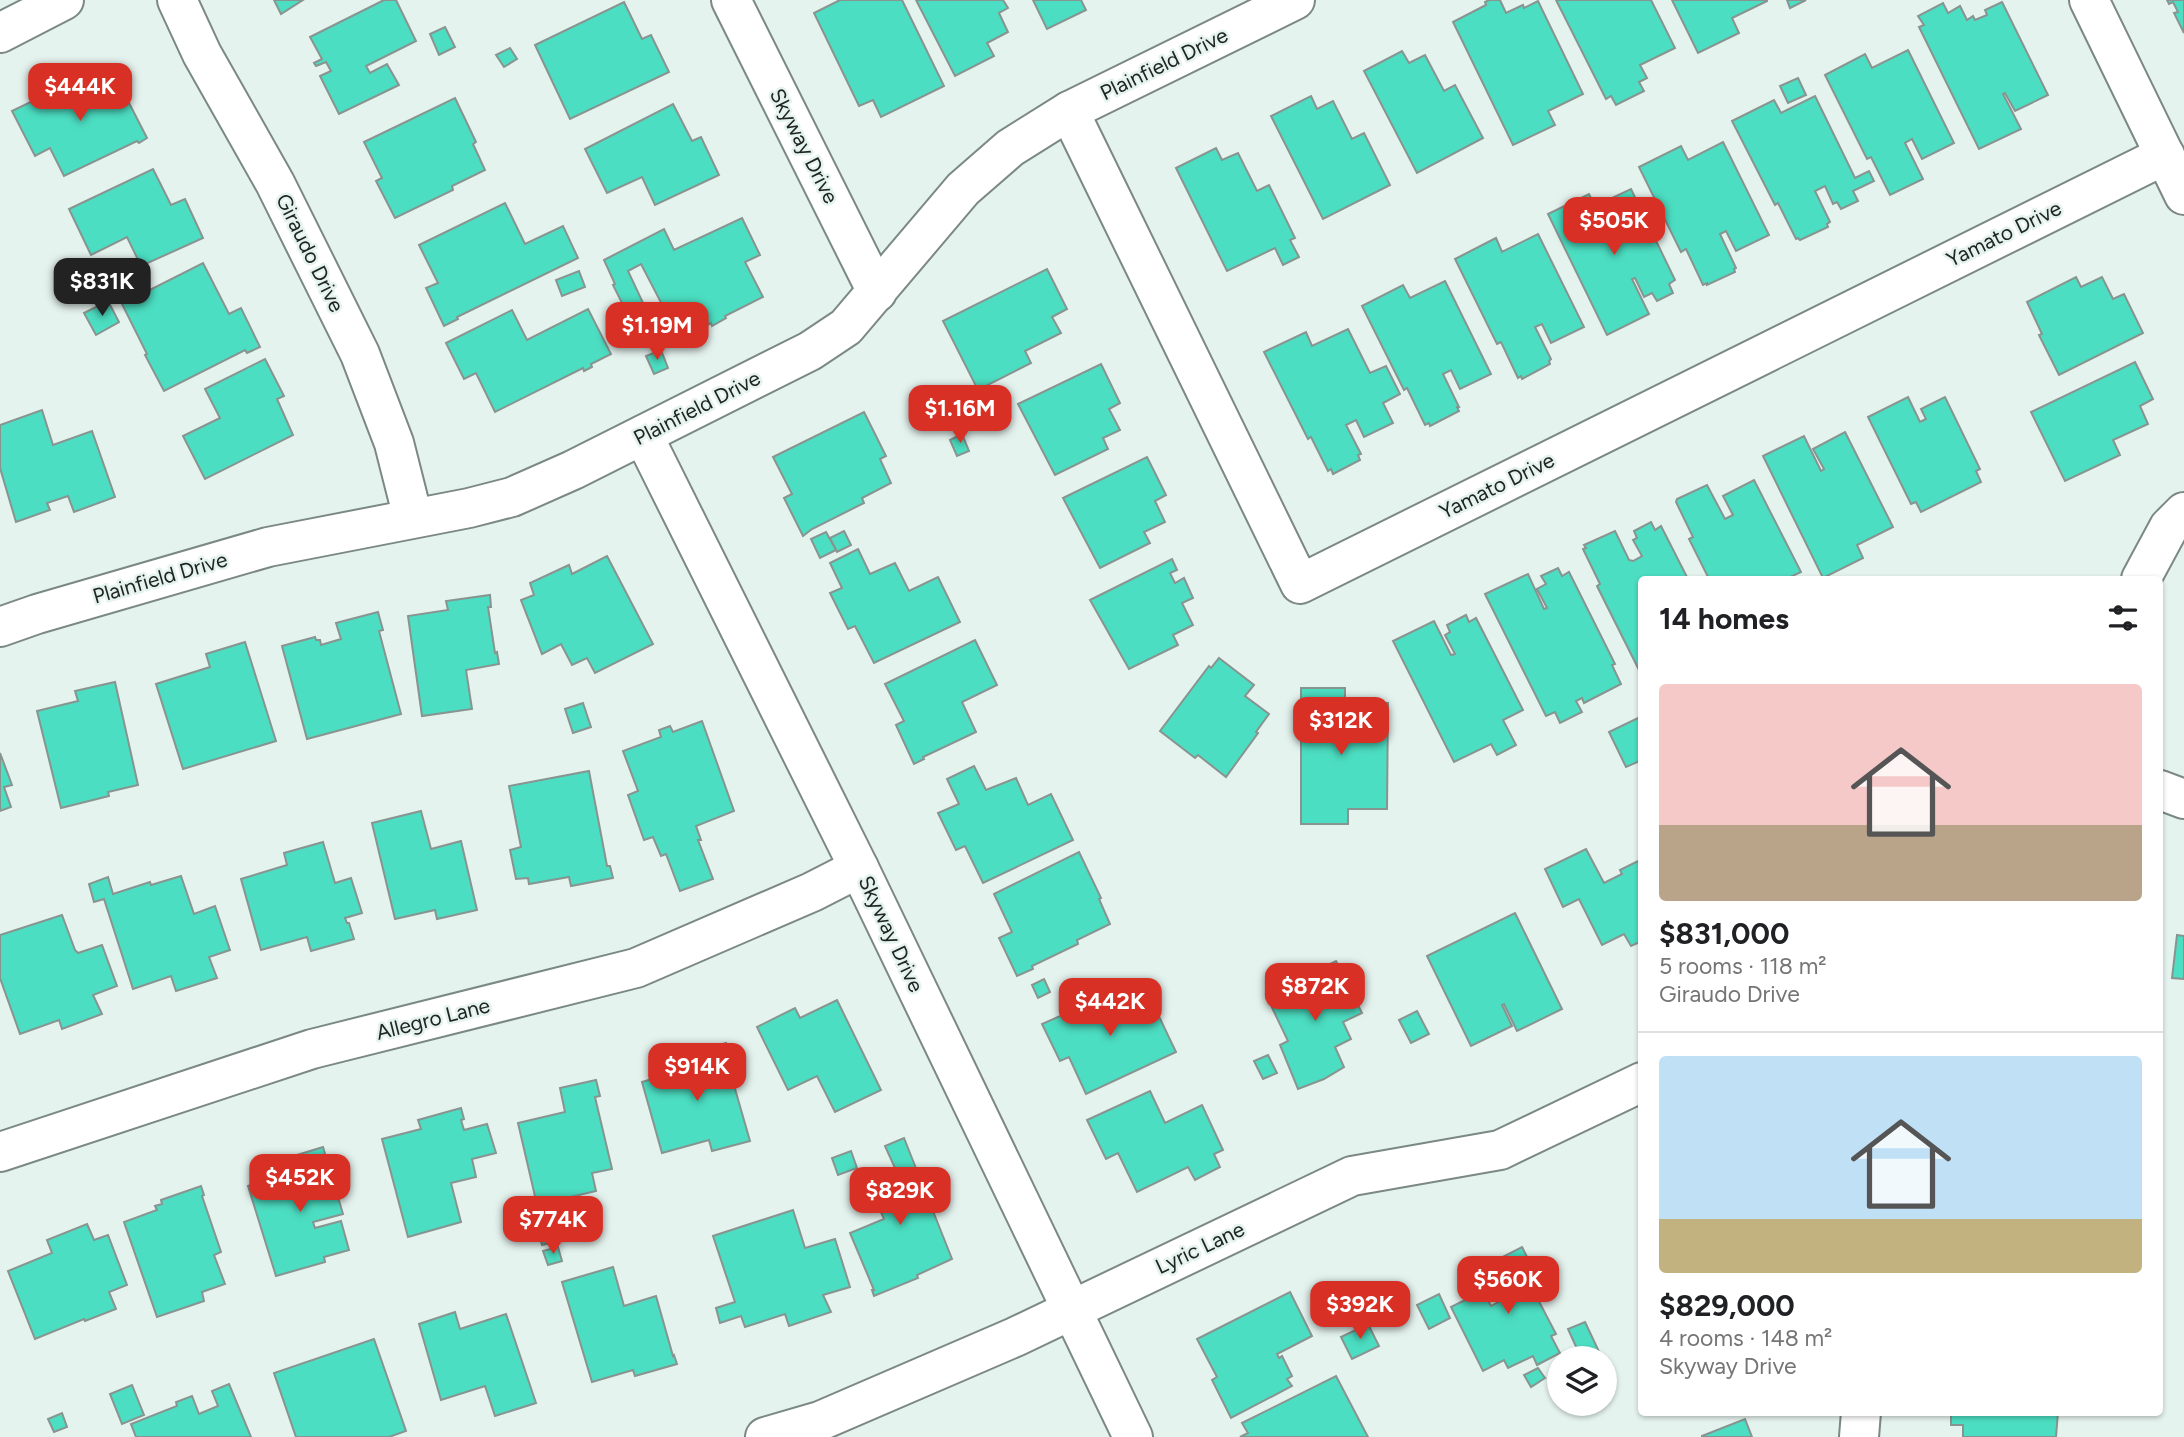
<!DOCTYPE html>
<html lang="en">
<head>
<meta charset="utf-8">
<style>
  :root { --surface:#fff; --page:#f2f2f2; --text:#202124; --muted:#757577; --line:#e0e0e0; --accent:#d93025 }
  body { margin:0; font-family:Figtree,sans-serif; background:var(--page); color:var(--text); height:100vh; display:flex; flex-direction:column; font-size:26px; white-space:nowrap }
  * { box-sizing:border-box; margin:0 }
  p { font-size:23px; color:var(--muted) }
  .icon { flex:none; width:38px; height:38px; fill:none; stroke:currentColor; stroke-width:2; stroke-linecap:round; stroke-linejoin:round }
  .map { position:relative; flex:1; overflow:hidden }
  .sheet { position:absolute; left:1638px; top:576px; width:525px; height:840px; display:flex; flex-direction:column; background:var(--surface); border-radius:7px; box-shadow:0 2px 5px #0004 }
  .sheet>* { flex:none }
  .controls { position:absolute; left:1547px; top:1346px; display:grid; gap:14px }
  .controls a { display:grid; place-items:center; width:70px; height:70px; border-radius:50%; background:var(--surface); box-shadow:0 2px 5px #0004; font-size:35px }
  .price { position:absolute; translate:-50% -60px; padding:0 16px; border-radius:14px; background:var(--accent); color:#fff; font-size:23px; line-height:46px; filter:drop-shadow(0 2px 4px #0008) }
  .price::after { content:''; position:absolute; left:50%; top:42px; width:21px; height:16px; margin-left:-10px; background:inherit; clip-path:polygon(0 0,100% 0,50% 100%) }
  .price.current { background:#222; color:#fff }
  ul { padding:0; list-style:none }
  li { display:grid; align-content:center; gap:14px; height:371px; padding:0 21px }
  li+li { border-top:2px solid var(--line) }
  li span { display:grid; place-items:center; height:217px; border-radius:7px; color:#555 }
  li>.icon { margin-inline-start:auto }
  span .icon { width:126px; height:126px; fill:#fffc; stroke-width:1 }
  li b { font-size:30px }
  h2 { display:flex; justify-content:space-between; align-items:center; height:84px; padding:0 21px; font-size:30px }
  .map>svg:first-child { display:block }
  .building { fill:#4cdec2; stroke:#879490; stroke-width:2 }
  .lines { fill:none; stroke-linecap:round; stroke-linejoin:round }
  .street-casing { stroke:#7b8884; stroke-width:42 }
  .street { stroke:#fff; stroke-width:38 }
  .labels { text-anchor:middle; stroke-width:5; stroke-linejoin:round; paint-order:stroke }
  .street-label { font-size:21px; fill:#202524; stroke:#e5f3ef }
</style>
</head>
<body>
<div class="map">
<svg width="2184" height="1437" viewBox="0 0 2184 1437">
  <rect width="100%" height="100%" fill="#e5f3ef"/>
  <g class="building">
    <polygon points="274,0 303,0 281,14"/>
    <polygon points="384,0 396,0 416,41 366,66 370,73 387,64 399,85 339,114 320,76 331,71 326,62 316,66 314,63 322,59 310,37"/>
    <polygon points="840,0 902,0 944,86 881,117 873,100 859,106 814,13"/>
    <polygon points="916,0 1003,0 1008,8 999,13 1008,32 987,43 994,56 955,76"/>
    <polygon points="1033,0 1081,0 1086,10 1047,29"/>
    <polygon points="1489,0 1500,0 1506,13 1523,5 1524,8 1538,1 1583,94 1548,111 1555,125 1513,145 1453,22 1486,5 1485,2"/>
    <polygon points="1556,0 1651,0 1675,48 1640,65 1647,78 1639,82 1644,91 1616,105 1611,96 1606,99"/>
    <polygon points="1672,0 1767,0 1767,1 1732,18 1739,33 1698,53"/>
    <polygon points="1787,0 1806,0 1790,8"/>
    <polygon points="2167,0 2184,0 2184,33 2174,13 2178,12 2173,2 2169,4"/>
    <polygon points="624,2 642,39 651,35 669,72 570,119 535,45"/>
    <polygon points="2002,2 2048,95 2015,111 2005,93 2003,94 2021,129 1979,149 1919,27 1924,25 1918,16 1943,3 1948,13 1960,6 1967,20 1973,16 1975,20 1987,15 1985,10"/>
    <polygon points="445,27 455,47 439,55 430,34"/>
    <polygon points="510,48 517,59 504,67 496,55"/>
    <polygon points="1908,50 1954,143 1922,159 1912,139 1905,143 1923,179 1890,195 1871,157 1867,159 1825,75 1865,54 1872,68"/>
    <polygon points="1402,51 1409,63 1425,55 1444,91 1455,85 1483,138 1417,173 1364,71"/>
    <polygon points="103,67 121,105 128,101 147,138 139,143 137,141 64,176 50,148 35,156 12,111"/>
    <polygon points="1798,78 1806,95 1788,103 1780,86"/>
    <polygon points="1311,96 1317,109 1333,101 1352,139 1364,133 1390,185 1323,219 1271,116"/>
    <polygon points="1815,96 1855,178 1869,171 1874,181 1853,191 1858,201 1841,209 1837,202 1833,204 1825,186 1815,191 1830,222 1827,224 1828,227 1800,240 1798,238 1796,239 1778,203 1775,205 1732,121 1774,100 1781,113"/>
    <polygon points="455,98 476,142 473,144 485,170 452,186 453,190 395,218 376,181 382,178 364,142"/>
    <polygon points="673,104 692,141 701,137 719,175 655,205 642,177 607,193 585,149"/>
    <polygon points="1723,142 1769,235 1736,251 1726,231 1720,234 1736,268 1734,269 1735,272 1707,285 1707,283 1703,285 1686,249 1681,252 1639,167 1681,146 1688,160"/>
    <polygon points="1216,148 1222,160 1238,153 1257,191 1269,185 1295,238 1290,240 1299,257 1283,265 1275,248 1227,271 1176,168"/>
    <polygon points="153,169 171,205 185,199 203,238 141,266 127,237 91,255 69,209"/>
    <polygon points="1631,189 1675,280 1669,284 1673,293 1657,301 1652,293 1644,297 1635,278 1632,279 1649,314 1607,335 1548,214 1589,194 1595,206"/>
    <polygon points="505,203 525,244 563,226 578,258 457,317 458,319 444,326 426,288 438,283 419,245"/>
    <polygon points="742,218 760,255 745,262 763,297 725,316 726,318 712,326 711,323 698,330 699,332 685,340 683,337 680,339 641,264 628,271 644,305 627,313 613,285 615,284 604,260 664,229 674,250"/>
    <polygon points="1538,234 1584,327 1551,343 1542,324 1535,327 1551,359 1549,361 1550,364 1522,379 1521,376 1518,378 1501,342 1497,344 1455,259 1496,238 1502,252"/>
    <polygon points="203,263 229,314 241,308 260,347 247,353 245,350 164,391 145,355 147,354 122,304"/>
    <polygon points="1047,269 1067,309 1052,317 1061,333 1025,351 1031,363 978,390 943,321"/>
    <polygon points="579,271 585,287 562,296 556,280"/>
    <polygon points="2076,277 2081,287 2102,277 2113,299 2124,294 2143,333 2059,375 2039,335 2042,334 2027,302"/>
    <polygon points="1445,281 1491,374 1460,389 1451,370 1443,374 1459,407 1457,407 1459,411 1430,426 1429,423 1425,425 1407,388 1404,390 1362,306 1403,285 1410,298"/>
    <polygon points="108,301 119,322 96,335 84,313"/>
    <polygon points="588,309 611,354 591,364 592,367 584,371 583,368 495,412 476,373 464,379 446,343 512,310 527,340"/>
    <polygon points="1348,329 1370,373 1386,366 1400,394 1383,403 1393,423 1364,437 1356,420 1346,425 1361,454 1358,455 1360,460 1333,474 1331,469 1328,471 1311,437 1308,439 1264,352 1306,332 1312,346"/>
    <polygon points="661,350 668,368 654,374 646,356"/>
    <polygon points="265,359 284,396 277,399 293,435 205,479 183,436 220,418 205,389"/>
    <polygon points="2135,362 2153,399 2140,406 2148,424 2113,440 2120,455 2065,481 2031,412"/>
    <polygon points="1101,364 1120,403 1109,409 1120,430 1103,438 1108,449 1055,475 1018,404"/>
    <polygon points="1908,397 1920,422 1926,419 1921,409 1945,397 1980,469 1976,471 1981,482 1921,512 1916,502 1911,504 1868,417"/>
    <polygon points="42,410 53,445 92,431 115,497 74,512 68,496 47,503 50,510 16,522 0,468 0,425"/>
    <polygon points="864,412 886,456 880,459 891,483 862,498 864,503 812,529 803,536 784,498 792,494 773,457"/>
    <polygon points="1845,432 1893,527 1857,545 1863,558 1823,578 1763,456 1804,436 1821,471 1824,469 1813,449"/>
    <polygon points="962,434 969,451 957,456 950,440"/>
    <polygon points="1147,457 1166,495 1155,501 1165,522 1144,532 1150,543 1100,568 1063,498"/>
    <polygon points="1754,480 1801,572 1786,579 1709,579 1689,539 1693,537 1676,502 1677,499 1707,485 1725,519 1733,515 1723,496"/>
    <polygon points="1651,522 1655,530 1661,526 1688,579 1642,579 1642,668 1639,670 1597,586 1600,584 1583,549 1586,548 1584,545 1615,531 1629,560 1633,561 1642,556 1633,540 1637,538 1634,531"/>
    <polygon points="844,531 851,545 837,552 830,538"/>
    <polygon points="826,532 836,550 820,558 811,539"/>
    <polygon points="858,549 870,574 895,563 909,591 938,577 960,622 874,663 855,626 848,629 830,593 842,588 830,563"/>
    <polygon points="607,556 653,644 595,673 587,658 572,665 561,644 542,654 521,600 534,595 530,583 569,565 572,574"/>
    <polygon points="1172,559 1177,570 1170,573 1175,583 1184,578 1193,598 1182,603 1193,625 1173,635 1178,645 1129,669 1090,600"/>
    <polygon points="1558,568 1562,576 1569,572 1615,664 1612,665 1621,684 1584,703 1582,698 1576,701 1582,712 1560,723 1555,712 1546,716 1485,594 1528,574 1544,609 1547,608 1537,589 1546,584 1541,576"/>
    <polygon points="490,595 491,607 488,607 495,653 497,652 499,664 466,670 472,709 422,716 408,616 448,610 446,601"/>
    <polygon points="378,612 383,630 379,631 401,714 307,739 282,646 315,637 316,640 320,640 321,645 341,639 336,623"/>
    <polygon points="1466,615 1469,622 1476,618 1523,710 1503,720 1516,745 1497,755 1491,744 1454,762 1393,641 1434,621 1451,655 1455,654 1445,635 1450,632 1447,625"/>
    <polygon points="975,640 997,685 962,702 976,732 923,757 924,759 914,764 896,725 904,721 885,684"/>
    <polygon points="245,642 276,741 183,769 156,684 210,667 206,654"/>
    <polygon points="1219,658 1254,685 1245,696 1269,714 1256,732 1258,733 1226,777 1198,755 1195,758 1160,731 1209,666 1211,668"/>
    <polygon points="115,682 138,785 108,792 109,796 61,808 37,711 78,701 75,691"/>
    <polygon points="1301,688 1345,688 1345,727 1353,726 1353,703 1388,703 1387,809 1348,809 1348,824 1301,824"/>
    <polygon points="583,703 591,727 573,733 565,709"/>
    <polygon points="1642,716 1642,760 1626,767 1609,732"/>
    <polygon points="702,721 734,811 696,826 701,840 698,840 713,879 680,891 666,854 661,856 653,837 644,840 628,795 638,791 623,751 661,737 659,730 670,726 673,732"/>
    <polygon points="0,753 12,785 4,787 11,807 0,811"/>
    <polygon points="974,766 986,790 1016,778 1028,805 1051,794 1073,840 983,883 965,846 956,850 938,813 959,804 947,779"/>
    <polygon points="589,771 607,866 610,866 613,878 571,886 569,877 529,884 528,878 516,879 510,850 521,847 509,786"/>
    <polygon points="421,811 431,849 461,841 477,910 437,919 435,910 395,919 372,823"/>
    <polygon points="323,842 335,883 351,878 362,913 345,918 347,923 349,923 354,939 311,951 307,937 261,950 241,879 287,865 284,853"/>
    <polygon points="1586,849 1604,883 1622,874 1620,870 1642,859 1642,941 1631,946 1624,934 1602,945 1579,899 1563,907 1545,869"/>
    <polygon points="1079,852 1101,898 1099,899 1110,924 1077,940 1078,944 1032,966 1033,969 1017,976 999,938 1012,932 994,894"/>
    <polygon points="181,876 194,914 215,906 230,950 209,957 217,978 176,991 171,976 133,989 104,899 94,902 89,884 108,877 113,894 150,882 151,885"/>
    <polygon points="1515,913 1562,1009 1517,1031 1504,1004 1502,1005 1512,1026 1471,1046 1427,956"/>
    <polygon points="62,915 75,950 78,953 102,945 117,986 93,995 102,1014 62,1029 59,1020 20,1034 0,978 0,935"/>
    <polygon points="2177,935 2184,936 2184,979 2172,978"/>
    <polygon points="1336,961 1362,1013 1343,1022 1351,1039 1335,1047 1344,1067 1324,1079 1298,1089 1280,1045 1288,1041 1266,995"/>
    <polygon points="1044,979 1050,992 1038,998 1032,985"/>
    <polygon points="1133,984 1145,1011 1154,1006 1176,1052 1086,1094 1069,1057 1060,1061 1042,1024"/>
    <polygon points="837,1000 881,1090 835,1112 817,1076 788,1090 757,1027 795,1008 800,1018"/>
    <polygon points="1417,1011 1429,1034 1411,1043 1399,1020"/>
    <polygon points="726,1043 730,1060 727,1061 750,1141 712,1151 709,1140 662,1153 642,1082 687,1069 683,1055"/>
    <polygon points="1268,1055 1277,1073 1263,1079 1254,1061"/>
    <polygon points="596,1080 600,1096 595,1097 612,1169 592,1173 596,1191 537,1205 518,1123 565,1112 560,1088"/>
    <polygon points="1150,1091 1165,1123 1202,1105 1223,1150 1214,1154 1220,1167 1195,1180 1188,1167 1137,1192 1118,1153 1106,1159 1087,1120"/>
    <polygon points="461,1108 464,1119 461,1120 464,1130 487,1124 496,1153 472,1159 476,1177 451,1183 461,1222 408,1237 382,1139 421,1129 418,1120"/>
    <polygon points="904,1138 952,1259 917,1275 918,1278 874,1296 872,1290 874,1290 850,1233 884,1219 867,1180 895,1168 885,1146"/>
    <polygon points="323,1147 343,1214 313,1222 315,1228 341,1221 349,1250 324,1257 325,1262 276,1276 248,1186 289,1174 284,1159"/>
    <polygon points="851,1151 857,1168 838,1175 832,1158"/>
    <polygon points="201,1186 204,1195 202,1196 221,1252 214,1255 225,1284 202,1292 204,1301 157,1317 124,1222 157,1210 155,1206 162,1204 161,1200"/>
    <polygon points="793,1210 805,1248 835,1239 850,1287 823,1295 831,1312 789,1326 785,1314 745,1327 741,1316 720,1323 716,1308 735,1302 713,1236"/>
    <polygon points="87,1224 94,1240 108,1235 127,1285 109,1292 116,1309 85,1321 84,1319 35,1339 8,1271 52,1253 47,1240"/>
    <polygon points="557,1224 562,1240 542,1245 538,1230"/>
    <polygon points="558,1247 562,1261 548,1265 543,1251"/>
    <polygon points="1522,1247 1542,1286 1533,1290 1556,1334 1551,1336 1560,1353 1537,1365 1533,1356 1508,1368 1504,1360 1483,1371 1451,1307 1483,1291 1491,1306 1500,1301 1483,1267"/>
    <polygon points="613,1267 624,1306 656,1296 673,1356 674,1355 677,1364 635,1376 633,1370 592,1382 562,1282"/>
    <polygon points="1290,1292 1312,1336 1277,1354 1279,1358 1282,1356 1292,1376 1287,1379 1292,1386 1231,1418 1212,1380 1217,1377 1197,1339"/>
    <polygon points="1439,1294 1450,1318 1429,1329 1417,1305"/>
    <polygon points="455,1312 460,1329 506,1314 536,1403 495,1416 485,1386 441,1400 419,1324"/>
    <polygon points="1585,1322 1602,1358 1562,1358 1578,1351 1568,1329"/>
    <polygon points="1368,1324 1379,1346 1352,1359 1341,1337"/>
    <polygon points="374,1339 406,1431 389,1437 296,1437 274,1373"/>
    <polygon points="1538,1368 1545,1378 1531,1387 1524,1375"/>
    <polygon points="1336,1376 1368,1437 1240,1437 1248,1433 1242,1423"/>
    <polygon points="229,1384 251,1437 136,1437 131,1424 177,1406 176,1402 192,1396 199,1414 218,1406 212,1391"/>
    <polygon points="132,1385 144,1415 122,1424 110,1394"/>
    <polygon points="1951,1412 2058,1412 2056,1437 1963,1437 1963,1425 1951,1425"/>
    <polygon points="62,1413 67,1427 54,1432 48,1419"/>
    <polygon points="1745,1419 1752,1437 1702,1437 1702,1436"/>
  </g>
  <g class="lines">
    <defs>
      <g id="street">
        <polyline points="177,0 202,54 275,183 360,354 394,443 413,518"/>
        <polyline points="731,0 877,292"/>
        <polyline points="2089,0 2184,195"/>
        <polyline points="0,33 64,0"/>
        <polyline points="1069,111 1300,584 2165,155"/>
        <polyline points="643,435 859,868 1133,1437"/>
        <polyline points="2141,579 2169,527 2184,512"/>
        <polyline points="0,627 37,614 268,547 469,508 512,497 573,470 810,351 846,327 963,189 1010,148 1069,111 1295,0"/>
        <polyline points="2160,790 2184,799"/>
        <polyline points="0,1152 312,1049 636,968 812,892 859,868"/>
        <polyline points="765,1437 820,1421 1015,1337 1352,1176 1500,1150 1642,1082"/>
        <polyline points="1859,1437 1861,1412"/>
      </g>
    </defs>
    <use href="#street" class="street-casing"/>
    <use href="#street" class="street"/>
  </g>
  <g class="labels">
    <g class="street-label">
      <text transform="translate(1164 64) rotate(-26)" y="7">Plainfield Drive</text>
      <text transform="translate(804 146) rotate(63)" y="7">Skyway Drive</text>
      <text transform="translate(2004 234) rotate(-26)" y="7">Yamato Drive</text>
      <text transform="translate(310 253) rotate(64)" y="7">Giraudo Drive</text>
      <text transform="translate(697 408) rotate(-27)" y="7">Plainfield Drive</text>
      <text transform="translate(1497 486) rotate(-26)" y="7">Yamato Drive</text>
      <text transform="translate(160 578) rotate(-16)" y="7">Plainfield Drive</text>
      <text transform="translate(891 934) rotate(65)" y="7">Skyway Drive</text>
      <text transform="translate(433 1019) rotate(-14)" y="7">Allegro Lane</text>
      <text transform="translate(1200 1248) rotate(-25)" y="7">Lyric Lane</text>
    </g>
  </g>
</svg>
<div class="controls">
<a><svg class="icon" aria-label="layers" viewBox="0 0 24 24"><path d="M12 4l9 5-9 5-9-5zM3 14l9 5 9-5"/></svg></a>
</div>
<b class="price" style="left:80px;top:123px">$444K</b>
<b class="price" style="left:1614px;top:257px">$505K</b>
<b class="price current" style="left:102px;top:318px">$831K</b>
<b class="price" style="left:657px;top:362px">$1.19M</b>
<b class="price" style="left:960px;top:445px">$1.16M</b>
<b class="price" style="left:1341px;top:757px">$312K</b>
<b class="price" style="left:1315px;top:1023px">$872K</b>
<b class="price" style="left:1110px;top:1038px">$442K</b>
<b class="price" style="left:697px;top:1103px">$914K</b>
<b class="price" style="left:300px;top:1214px">$452K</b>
<b class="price" style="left:900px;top:1227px">$829K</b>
<b class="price" style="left:553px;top:1256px">$774K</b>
<b class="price" style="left:1508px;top:1316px">$560K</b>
<b class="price" style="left:1360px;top:1341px">$392K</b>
<section class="sheet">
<h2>14 homes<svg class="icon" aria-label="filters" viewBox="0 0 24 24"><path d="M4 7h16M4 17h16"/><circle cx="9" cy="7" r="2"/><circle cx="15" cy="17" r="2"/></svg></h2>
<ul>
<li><span style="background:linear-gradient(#f6c9c9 65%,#b9a48a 0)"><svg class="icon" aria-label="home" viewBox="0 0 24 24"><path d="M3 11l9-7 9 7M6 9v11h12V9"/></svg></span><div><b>$831,000</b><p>5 rooms · 118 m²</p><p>Giraudo Drive</p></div></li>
<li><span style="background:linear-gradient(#bfe0f5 75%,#c2b280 0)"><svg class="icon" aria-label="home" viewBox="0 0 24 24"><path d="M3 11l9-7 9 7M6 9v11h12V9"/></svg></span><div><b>$829,000</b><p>4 rooms · 148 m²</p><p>Skyway Drive</p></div></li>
</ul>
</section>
</div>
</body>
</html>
